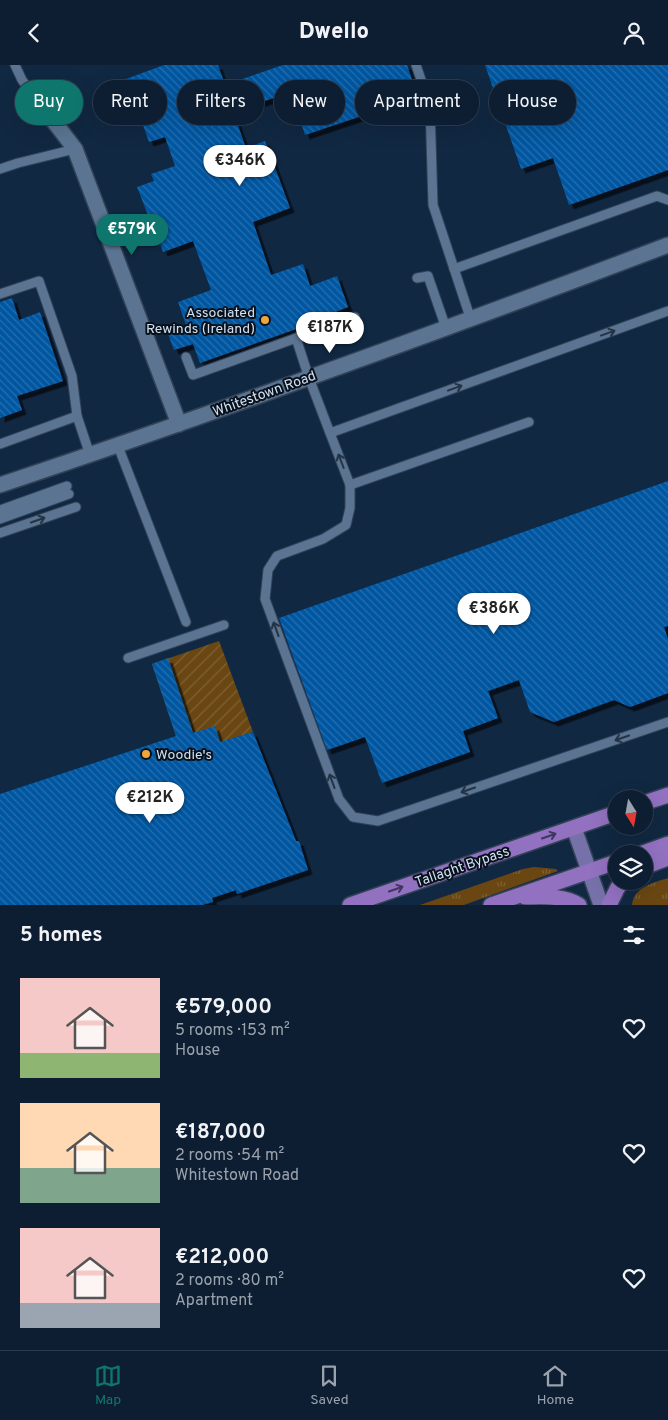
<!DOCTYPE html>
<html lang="en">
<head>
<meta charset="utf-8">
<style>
  :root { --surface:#0d1e32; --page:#1b2b3e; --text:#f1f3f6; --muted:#9aa2ac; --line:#2d3c4d; --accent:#0f766e }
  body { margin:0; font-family:Overpass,sans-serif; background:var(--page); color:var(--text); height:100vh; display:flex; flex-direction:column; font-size:19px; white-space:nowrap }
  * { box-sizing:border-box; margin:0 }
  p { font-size:16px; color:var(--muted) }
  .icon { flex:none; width:28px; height:28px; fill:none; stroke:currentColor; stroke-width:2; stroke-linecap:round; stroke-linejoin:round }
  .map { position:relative; height:840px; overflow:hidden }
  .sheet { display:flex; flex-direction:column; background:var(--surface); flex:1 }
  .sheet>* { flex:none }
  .hud { position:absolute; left:15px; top:15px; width:639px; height:45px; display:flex; gap:10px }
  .needle { width:32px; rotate:169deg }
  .controls { position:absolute; left:608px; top:725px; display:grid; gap:10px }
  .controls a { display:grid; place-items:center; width:45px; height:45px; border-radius:50%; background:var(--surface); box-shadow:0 5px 20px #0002,0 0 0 1px var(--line); font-size:25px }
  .price { position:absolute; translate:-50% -42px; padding:0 11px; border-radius:18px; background:#fff; color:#222; font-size:16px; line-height:32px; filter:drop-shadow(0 1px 2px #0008) }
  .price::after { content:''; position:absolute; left:50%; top:30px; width:15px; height:11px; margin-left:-8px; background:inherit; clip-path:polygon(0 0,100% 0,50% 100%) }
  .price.active { background:var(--accent); color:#fff }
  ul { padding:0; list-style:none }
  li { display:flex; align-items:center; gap:15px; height:125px; padding:0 20px }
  li span { display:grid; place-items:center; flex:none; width:140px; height:100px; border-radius:0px; color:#555 }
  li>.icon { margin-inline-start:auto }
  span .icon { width:60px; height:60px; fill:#fffc; stroke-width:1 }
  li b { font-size:21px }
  h2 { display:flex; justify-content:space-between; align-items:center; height:60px; padding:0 20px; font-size:21px }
  .pill { padding:0 18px; border-radius:22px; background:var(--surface); box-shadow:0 5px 20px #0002,0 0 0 1px var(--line); font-size:18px; line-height:45px }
  .pill.active { background:var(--accent); color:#fff }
  header { display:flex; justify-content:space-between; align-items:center; height:65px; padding:0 20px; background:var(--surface); font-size:22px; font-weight:800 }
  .tabs { display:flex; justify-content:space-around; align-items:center; height:70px; border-top:1px solid var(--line); background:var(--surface); font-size:14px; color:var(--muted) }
  .tabs a { display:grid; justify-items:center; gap:2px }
  .tabs .active { color:var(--accent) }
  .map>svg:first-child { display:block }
  .grass { fill:url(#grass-tufts) }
  .garden { fill:url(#garden-furrows) }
  .building { fill:url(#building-back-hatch); filter:url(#shadow) }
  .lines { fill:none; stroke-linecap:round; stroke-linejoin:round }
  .lane-casing { stroke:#324257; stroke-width:11 }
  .street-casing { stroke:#324257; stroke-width:18 }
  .secondary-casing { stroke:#324257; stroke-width:18 }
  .primary-casing { stroke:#324257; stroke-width:18 }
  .lane { stroke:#5a7492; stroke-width:9 }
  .street { stroke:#5a7492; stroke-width:15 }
  .secondary { stroke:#7672a9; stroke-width:15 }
  .primary { stroke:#9271c0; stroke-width:15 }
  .oneway { stroke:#243445 }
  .oneway2 { stroke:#3f375e }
  .poi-dot { fill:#efa73d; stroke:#07111c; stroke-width:2 }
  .labels { text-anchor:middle; stroke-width:4; stroke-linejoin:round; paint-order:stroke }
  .poi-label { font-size:14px; fill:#d2e0f1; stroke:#07111c; text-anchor:end }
  .street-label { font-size:14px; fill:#d2e0f1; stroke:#07111c }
</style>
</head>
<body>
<header><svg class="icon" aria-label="back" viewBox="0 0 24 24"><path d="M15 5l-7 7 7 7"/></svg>Dwello<svg class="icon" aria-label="person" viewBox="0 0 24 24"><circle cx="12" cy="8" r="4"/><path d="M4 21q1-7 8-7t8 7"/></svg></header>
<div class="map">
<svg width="668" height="840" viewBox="0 0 668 840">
  <defs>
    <pattern id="grass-tufts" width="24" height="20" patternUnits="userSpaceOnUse" patternTransform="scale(1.25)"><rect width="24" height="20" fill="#6a4712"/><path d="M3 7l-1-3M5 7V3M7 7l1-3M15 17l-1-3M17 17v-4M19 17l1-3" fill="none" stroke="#7e6135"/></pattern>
    <pattern id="garden-furrows" width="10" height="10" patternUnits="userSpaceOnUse" patternTransform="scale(1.25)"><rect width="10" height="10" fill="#6a4712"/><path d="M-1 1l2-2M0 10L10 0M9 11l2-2" fill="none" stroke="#7e6135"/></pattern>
    <pattern id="building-back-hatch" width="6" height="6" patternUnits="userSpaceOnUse" patternTransform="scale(1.25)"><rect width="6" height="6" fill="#0057a1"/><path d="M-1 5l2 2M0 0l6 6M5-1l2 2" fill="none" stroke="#246fae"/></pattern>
    <filter id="shadow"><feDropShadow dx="4.5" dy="4.5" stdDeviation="0" flood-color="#0009"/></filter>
  </defs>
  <rect width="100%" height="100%" fill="#112842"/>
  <g class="grass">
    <polygon points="534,802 556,804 558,806 464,840 420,840 523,804"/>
    <path d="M668,813V840H632C634,822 653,818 668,813Z"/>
  </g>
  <polygon class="garden" points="219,576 253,667 182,689 152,599"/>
  <g class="building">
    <polygon points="164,0 218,0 225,20 283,0 407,0 418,32 305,70 291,27 233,47 246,83 265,76 290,143 253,157 271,210 303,199 310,221 337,211 348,242 315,255 316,257 200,298 193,279 174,285 168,269 187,263 178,237 211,225 193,176 163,187 150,149 148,150 137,122 154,116 151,109 175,101 165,72 149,77 138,46 111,56 100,28 104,22"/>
    <polygon points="485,0 668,0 668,105 569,140 553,93 521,104"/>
    <polygon points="12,233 19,255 40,247 63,316 17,331 22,345 0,353 0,237"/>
    <polygon points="668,416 668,561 664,562 668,574 668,628 630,642 614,635 554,657 530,647 519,615 488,626 498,653 463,666 470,687 382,718 365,672 327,685 279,553"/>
    <polygon points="168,593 193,668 215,661 220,677 253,667 296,776 299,776 308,805 237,829 236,825 212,833 213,837 202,840 0,840 0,729 176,671 152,599"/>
  </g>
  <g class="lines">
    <defs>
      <g id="lane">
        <polyline points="15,0 22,15 45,45"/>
        <polyline points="416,0 430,41 433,140 471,255"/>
        <polyline points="0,104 18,98 75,84"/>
        <polyline points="454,204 657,131 668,135"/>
        <polyline points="417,213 428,211 446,263"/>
        <polyline points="0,229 39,216 72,311 77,351 90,390"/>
        <polyline points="668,246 330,368 350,420 350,443 346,460 323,474 277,491 268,505 265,534 339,734 353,752 378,756 668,657"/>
        <polyline points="296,273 309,313 330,368"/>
        <polyline points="186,292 193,310 355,252"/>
        <polyline points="0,379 77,351"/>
        <polyline points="118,381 186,557"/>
        <polyline points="350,420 529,357"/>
        <polyline points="0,445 67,421"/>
        <polyline points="0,454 69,429"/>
        <polyline points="0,468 76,442"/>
        <polyline points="128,593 224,560"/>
      </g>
      <g id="street">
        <polyline points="45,45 75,84 179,359"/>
        <path d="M0,420C224,345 447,264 668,180"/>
      </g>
      <polyline id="secondary" points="574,763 601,840"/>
      <g id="primary">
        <polyline points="644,738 668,730"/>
        <polyline points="640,789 668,779"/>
        <polyline points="644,802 668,793"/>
        <path d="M525,832C543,832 563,830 579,840"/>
        <polyline points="350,840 616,748"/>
        <polyline points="491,840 616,797"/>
        <polyline points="609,840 618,822 624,816"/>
      </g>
    </defs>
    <use href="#lane" class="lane-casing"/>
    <use href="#street" class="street-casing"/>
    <use href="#secondary" class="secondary-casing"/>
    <use href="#primary" class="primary-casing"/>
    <use href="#lane" class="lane"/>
    <use href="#street" class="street"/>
    <use href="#secondary" class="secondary"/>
    <use href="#primary" class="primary"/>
  </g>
  <defs><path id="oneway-shaft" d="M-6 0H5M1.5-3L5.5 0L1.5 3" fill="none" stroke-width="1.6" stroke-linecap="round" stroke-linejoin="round" transform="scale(1.25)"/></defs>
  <g class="oneway">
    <use href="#oneway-shaft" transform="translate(608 268) rotate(-20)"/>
    <use href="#oneway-shaft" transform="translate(455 323) rotate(-20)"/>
    <use href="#oneway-shaft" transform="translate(341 396) rotate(-111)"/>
    <use href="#oneway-shaft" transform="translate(38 455) rotate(-19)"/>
    <use href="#oneway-shaft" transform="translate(276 564) rotate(-110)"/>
    <use href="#oneway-shaft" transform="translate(622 673) rotate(161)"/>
    <use href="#oneway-shaft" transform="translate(332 716) rotate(-110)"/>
    <use href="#oneway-shaft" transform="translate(468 725) rotate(161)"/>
  </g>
  <g class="oneway2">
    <use href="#oneway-shaft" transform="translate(549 771) rotate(-19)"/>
    <use href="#oneway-shaft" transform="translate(396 824) rotate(-19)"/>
  </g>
  <g class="poi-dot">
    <circle cx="265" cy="255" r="5"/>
    <circle cx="146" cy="689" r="5"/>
  </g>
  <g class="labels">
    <g class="poi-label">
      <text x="255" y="252">Associated<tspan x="255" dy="16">Rewinds (Ireland)</tspan></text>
      <text x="156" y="694" text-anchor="start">Woodie's</text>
    </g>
    <g class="street-label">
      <text transform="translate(264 328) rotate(-20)" y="5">Whitestown Road</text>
      <text transform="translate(462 801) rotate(-19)" y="5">Tallaght Bypass</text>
    </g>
  </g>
</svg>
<div class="controls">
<a><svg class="needle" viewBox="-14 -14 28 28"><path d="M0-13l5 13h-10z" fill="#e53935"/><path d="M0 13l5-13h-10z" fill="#9aa2ac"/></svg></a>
<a><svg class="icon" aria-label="layers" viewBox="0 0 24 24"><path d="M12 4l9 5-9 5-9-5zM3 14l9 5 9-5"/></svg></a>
</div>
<b class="price" style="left:240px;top:122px">€346K</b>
<b class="price active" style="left:132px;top:191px">€579K</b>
<b class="price" style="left:330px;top:289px">€187K</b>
<b class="price" style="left:494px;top:570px">€386K</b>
<b class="price" style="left:150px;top:759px">€212K</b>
<div class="hud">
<a class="pill active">Buy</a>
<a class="pill">Rent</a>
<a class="pill">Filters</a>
<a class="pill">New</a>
<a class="pill">Apartment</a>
<a class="pill">House</a>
</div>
</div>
<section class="sheet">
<h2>5 homes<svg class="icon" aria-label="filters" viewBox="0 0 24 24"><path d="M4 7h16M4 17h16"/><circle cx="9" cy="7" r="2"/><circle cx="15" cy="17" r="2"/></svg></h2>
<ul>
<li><span style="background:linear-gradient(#f6c9c9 75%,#8fb573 0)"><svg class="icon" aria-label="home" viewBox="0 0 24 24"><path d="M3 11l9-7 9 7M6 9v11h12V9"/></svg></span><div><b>€579,000</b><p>5 rooms · 153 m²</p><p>House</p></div><svg class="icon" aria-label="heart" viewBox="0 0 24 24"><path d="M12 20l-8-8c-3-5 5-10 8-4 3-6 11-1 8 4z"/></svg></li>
<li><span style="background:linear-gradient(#ffd9b3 65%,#7fa58c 0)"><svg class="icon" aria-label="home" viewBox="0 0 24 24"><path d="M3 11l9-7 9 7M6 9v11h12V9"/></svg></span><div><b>€187,000</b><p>2 rooms · 54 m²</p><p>Whitestown Road</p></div><svg class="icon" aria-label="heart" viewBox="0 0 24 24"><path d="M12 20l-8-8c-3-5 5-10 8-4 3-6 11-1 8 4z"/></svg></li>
<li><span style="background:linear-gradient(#f6c9c9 75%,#9aa5b1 0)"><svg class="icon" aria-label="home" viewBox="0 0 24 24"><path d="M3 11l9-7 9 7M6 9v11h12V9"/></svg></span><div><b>€212,000</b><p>2 rooms · 80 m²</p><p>Apartment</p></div><svg class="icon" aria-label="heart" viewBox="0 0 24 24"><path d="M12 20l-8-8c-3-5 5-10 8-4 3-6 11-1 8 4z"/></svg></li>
</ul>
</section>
<nav class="tabs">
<a class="active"><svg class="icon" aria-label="map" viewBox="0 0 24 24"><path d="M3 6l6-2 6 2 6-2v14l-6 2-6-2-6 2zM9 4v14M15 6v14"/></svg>Map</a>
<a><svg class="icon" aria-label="saved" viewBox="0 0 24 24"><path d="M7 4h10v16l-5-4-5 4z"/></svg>Saved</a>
<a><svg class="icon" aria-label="home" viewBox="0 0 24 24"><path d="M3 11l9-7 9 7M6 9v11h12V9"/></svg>Home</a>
</nav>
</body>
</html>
